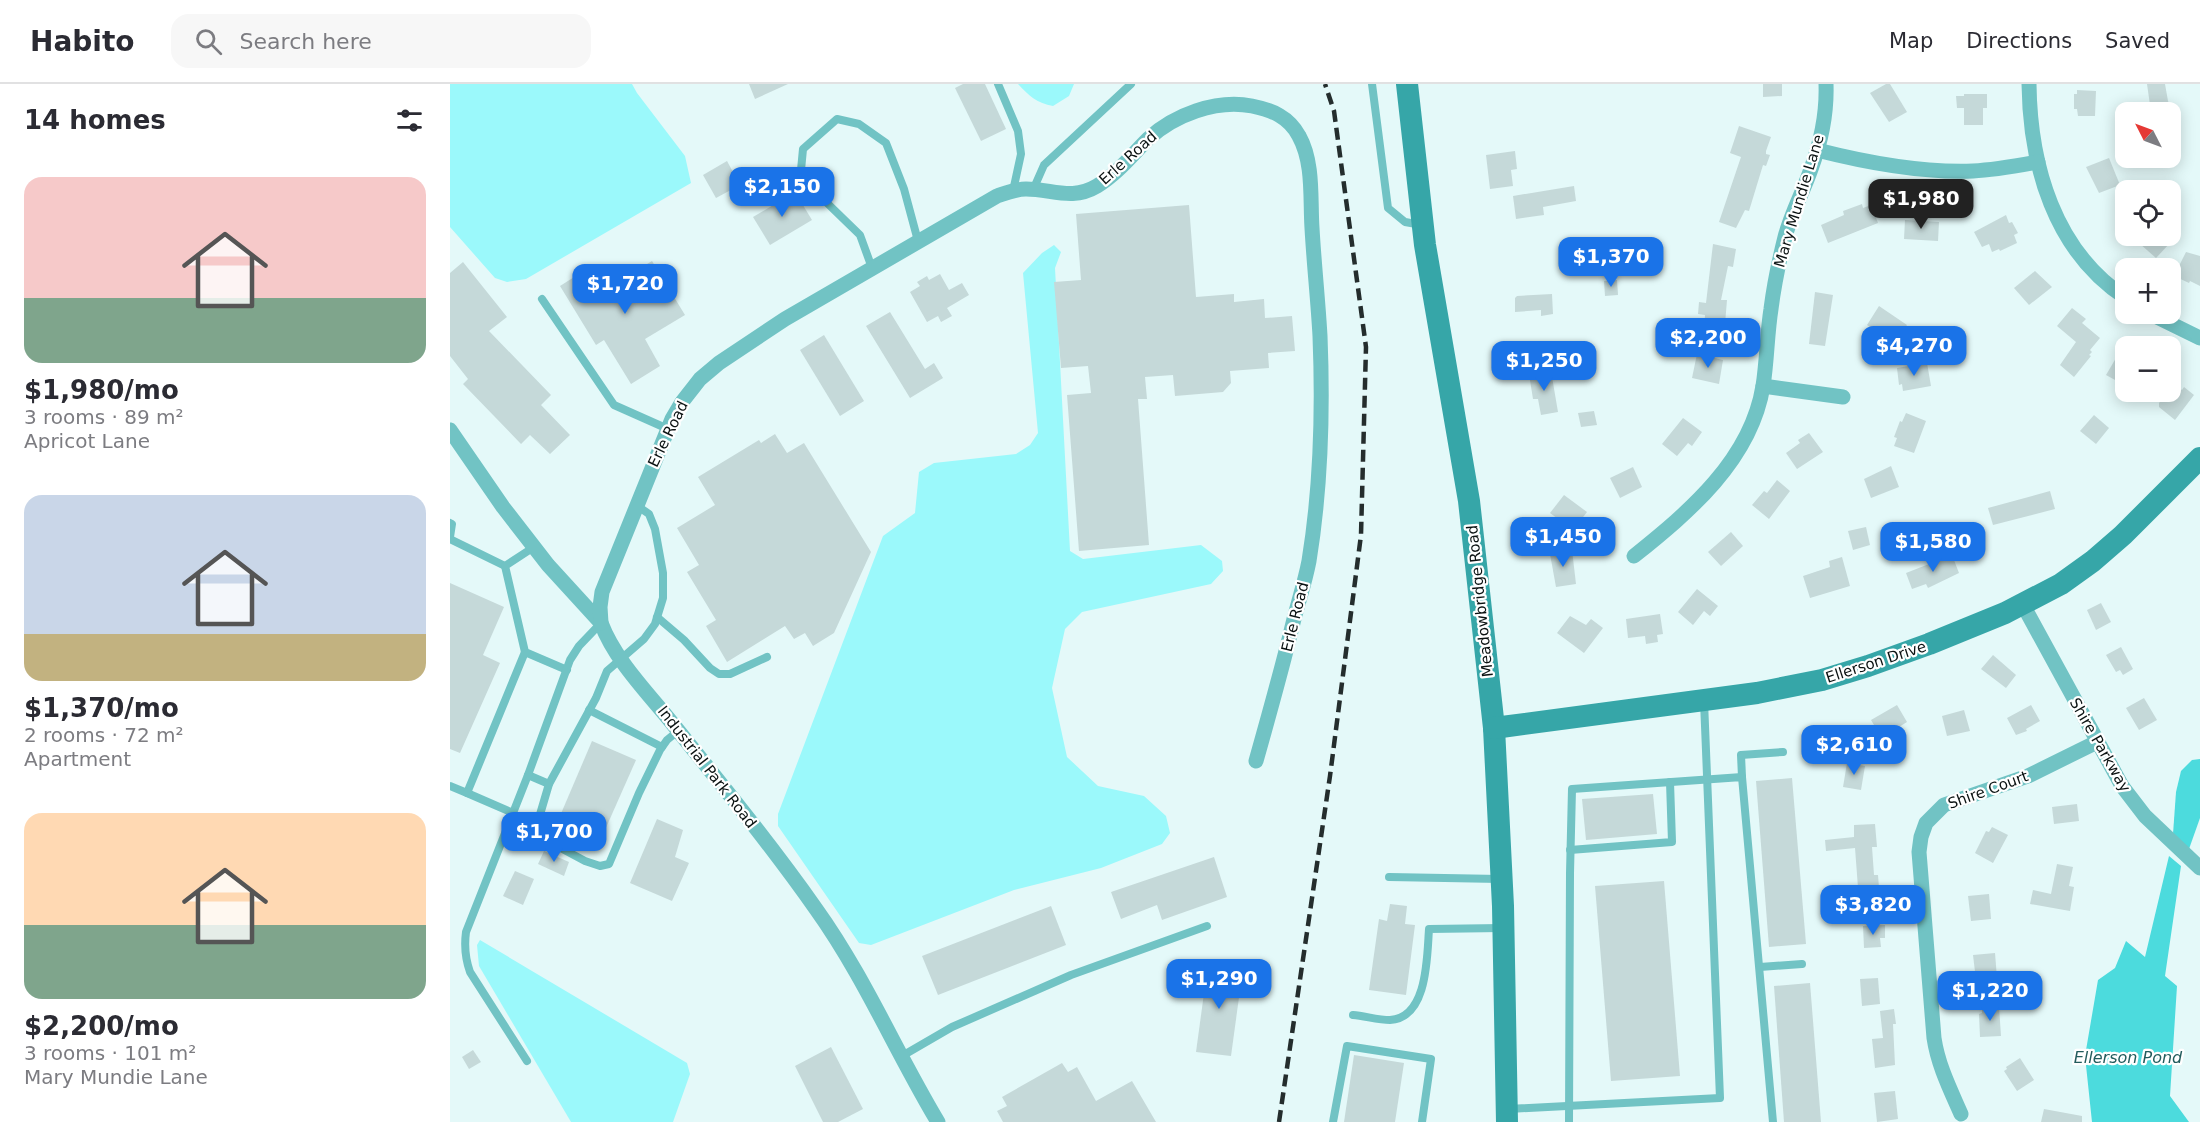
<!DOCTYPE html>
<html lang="en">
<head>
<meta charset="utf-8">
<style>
  :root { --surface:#fff; --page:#f7f7f7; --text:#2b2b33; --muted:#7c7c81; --line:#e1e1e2; --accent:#1a73e8 }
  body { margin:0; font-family:"DejaVu Sans",sans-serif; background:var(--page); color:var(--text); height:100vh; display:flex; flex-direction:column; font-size:22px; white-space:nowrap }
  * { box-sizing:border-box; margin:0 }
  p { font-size:20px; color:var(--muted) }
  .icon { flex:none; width:33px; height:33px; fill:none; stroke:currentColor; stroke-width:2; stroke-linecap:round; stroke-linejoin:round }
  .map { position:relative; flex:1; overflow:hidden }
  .panel { display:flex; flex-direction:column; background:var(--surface); width:450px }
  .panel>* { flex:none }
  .needle { width:39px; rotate:312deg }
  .fabs { position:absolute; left:1665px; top:18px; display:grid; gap:12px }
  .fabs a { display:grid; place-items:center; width:66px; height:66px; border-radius:12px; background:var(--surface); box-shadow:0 3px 15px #0003; font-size:30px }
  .price { position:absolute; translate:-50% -51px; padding:0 14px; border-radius:12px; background:var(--accent); color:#fff; font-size:20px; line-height:39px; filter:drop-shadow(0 2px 3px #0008) }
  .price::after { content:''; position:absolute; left:50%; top:36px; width:18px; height:14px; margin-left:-9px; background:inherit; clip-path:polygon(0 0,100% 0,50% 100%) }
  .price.selected { background:#222; color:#fff }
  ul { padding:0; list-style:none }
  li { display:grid; align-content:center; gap:12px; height:318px; padding:0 24px }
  li span { display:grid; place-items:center; height:186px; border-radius:18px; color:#555 }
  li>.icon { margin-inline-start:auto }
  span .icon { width:108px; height:108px; fill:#fffc; stroke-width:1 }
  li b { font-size:26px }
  h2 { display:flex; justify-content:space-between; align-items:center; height:72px; padding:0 24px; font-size:26px }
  header { display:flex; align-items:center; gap:36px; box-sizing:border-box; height:84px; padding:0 30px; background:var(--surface); border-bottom:2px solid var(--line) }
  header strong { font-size:28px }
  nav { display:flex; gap:33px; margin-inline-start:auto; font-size:21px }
  .search { width:420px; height:54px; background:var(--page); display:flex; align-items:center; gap:15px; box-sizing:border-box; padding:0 21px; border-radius:18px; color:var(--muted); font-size:22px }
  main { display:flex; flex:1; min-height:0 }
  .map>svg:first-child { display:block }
  .green { fill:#9bf9fb }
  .water { fill:#4cdbdd }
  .building { fill:#c5d9d9 }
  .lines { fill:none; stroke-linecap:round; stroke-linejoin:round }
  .lane { stroke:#71c3c4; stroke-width:8 }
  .street { stroke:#71c3c4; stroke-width:15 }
  .secondary { stroke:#36a6a8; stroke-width:22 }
  .rail { stroke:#242d2d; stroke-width:4.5; stroke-dasharray:12 6; stroke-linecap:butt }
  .labels { text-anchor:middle; stroke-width:4.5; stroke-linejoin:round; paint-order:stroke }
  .street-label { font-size:15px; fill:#0b1212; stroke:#fff }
  .water-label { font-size:16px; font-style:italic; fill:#225c5d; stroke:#fff }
</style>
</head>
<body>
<header>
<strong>Habito</strong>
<div class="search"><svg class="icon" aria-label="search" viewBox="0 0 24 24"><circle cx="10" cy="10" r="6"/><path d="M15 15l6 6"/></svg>Search here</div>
<nav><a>Map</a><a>Directions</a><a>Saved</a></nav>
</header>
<main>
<section class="panel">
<h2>14 homes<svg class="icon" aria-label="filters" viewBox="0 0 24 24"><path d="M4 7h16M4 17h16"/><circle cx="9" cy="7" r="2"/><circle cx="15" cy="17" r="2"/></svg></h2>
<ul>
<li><span style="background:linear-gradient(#f6c9c9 65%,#7fa58c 0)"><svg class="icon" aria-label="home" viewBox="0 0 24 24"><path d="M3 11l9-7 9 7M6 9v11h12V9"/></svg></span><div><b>$1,980/mo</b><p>3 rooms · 89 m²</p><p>Apricot Lane</p></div></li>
<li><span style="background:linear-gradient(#c9d6e8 75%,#c2b280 0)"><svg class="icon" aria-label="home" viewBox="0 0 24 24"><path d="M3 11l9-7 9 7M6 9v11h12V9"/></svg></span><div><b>$1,370/mo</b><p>2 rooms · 72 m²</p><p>Apartment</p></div></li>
<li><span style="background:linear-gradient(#ffd9b3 60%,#7fa58c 0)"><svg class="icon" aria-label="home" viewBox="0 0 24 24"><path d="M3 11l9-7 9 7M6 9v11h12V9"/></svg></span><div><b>$2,200/mo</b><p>3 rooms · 101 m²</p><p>Mary Mundie Lane</p></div></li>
</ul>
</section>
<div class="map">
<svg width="1750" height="1038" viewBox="0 0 1750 1038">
  <rect width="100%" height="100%" fill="#e4f9f9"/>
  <g class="green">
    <polygon points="0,0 182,0 187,9 235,72 241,99 76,195 57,198 45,194 0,143"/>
    <path d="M568,0H624L619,12L603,22C587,19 579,12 568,0Z"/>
    <polygon points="604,161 611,168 605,184 620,467 633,475 751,461 772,477 773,487 761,500 632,528 615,545 602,604 617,673 648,702 694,712 716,732 720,749 712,760 651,784 564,806 421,861 409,859 328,742 328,730 433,452 465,429 469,388 484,379 566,370 580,361 588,349 573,189 592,169"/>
    <polygon points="30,856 237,979 240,990 223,1038 121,1038 29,882 27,861"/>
  </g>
  <g class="water">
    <polygon points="1750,675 1750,734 1739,765 1723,750 1726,708 1731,687 1742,676"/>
    <polygon points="1719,772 1731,782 1715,892 1727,902 1720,1012 1739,1038 1642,1038 1635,972 1648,896 1665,884 1676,857 1695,873"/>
  </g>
  <g class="building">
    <polygon points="299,0 338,0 305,15"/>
    <polygon points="513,0 535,0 556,45 531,57 505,4"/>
    <polygon points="1313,0 1332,0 1332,12 1313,13"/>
    <polygon points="1436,0 1440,0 1457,28 1439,38 1420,9"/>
    <polygon points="1697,0 1715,0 1718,17 1723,28 1701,28"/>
    <polygon points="1627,6 1646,7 1645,32 1628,32 1627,25 1624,25 1624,10 1627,10"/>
    <polygon points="1514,10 1537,10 1537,24 1533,24 1533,41 1514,41 1514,24 1507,24 1506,12 1514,12"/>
    <polygon points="1289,42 1321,53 1316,67 1316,70 1320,71 1316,82 1313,81 1299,127 1295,126 1286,144 1269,138 1291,73 1280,69"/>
    <polygon points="1065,67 1067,85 1061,86 1063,102 1040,105 1036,71"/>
    <polygon points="1659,74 1670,101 1649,109 1636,83"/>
    <polygon points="277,77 290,101 266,114 253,91"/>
    <polygon points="1124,102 1126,117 1093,123 1094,131 1066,135 1063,112"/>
    <polygon points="345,108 362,136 320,161 303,133"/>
    <polygon points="1412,120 1413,124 1421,121 1428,139 1378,159 1371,141 1394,131 1393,127"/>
    <polygon points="739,121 746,213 784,210 784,218 814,215 815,234 842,232 845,267 818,269 819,284 780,287 781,299 773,308 725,312 723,291 695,293 697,315 688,315 699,461 629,467 617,311 641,309 638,282 611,284 604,198 631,196 626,130"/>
    <polygon points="1556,131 1559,139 1562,138 1568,149 1564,151 1567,159 1550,167 1549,165 1542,168 1539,160 1532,163 1524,148"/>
    <polygon points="1455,136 1489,138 1488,157 1454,155"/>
    <polygon points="1681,152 1711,152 1720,159 1706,174"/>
    <polygon points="1263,160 1286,165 1283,183 1278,182 1271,216 1277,216 1274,252 1254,250 1255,231 1248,230 1249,218 1256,219"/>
    <polygon points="1736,168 1750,172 1750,202 1740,197 1739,199 1724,192"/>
    <polygon points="202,177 235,231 195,255 210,282 181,300 154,256 146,261 110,202 140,183 154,206"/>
    <polygon points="13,178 57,233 39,247 101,311 91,321 120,351 100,370 80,351 71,360 13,300 18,295 0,272 0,189"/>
    <polygon points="1585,187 1602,203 1579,221 1564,204"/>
    <polygon points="490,190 499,206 512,199 519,211 497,224 502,232 491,238 488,232 477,238 460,208 470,202 467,198 477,192 479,196"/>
    <polygon points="1167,196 1168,211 1155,212 1154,197"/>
    <polygon points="1365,208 1383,211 1375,262 1359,260"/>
    <polygon points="1102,210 1103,230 1091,232 1091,226 1065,228 1065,214 1067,212"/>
    <polygon points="1429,222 1457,241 1447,257 1432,247 1430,250 1417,241"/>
    <polygon points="1622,224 1636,235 1632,239 1650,254 1640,266 1642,268 1639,271 1641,272 1624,293 1610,281 1626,258 1607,242"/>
    <polygon points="440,228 475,285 484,279 493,294 460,314 416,242"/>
    <polygon points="374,251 414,317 390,332 350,266"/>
    <polygon points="1676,257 1676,302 1656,291"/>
    <polygon points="1247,270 1273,276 1269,300 1242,294"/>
    <polygon points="1477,279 1481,302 1453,307 1452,300 1449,301 1447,284"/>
    <polygon points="1101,287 1108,328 1091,331 1088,315 1083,315 1079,290"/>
    <polygon points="1724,300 1732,306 1734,303 1744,311 1725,336 1709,323 1709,319 1718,308 1720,308"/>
    <polygon points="1144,327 1147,341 1131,343 1128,329"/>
    <polygon points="1456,329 1476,337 1464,369 1444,362 1447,354 1444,353 1450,337 1452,338"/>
    <polygon points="1644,331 1659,344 1646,360 1630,347"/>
    <polygon points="1233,334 1252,348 1242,362 1238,359 1227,372 1212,360"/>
    <polygon points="1359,349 1373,368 1347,385 1336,369 1350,359 1348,356"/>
    <polygon points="325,350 337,369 354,359 421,468 384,549 363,562 355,549 344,555 335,542 277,578 256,542 266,536 237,488 249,481 227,444 265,421 248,393 309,356 311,359"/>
    <polygon points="1441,382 1449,403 1421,414 1414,395"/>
    <polygon points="1183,383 1192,403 1170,414 1160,394"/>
    <polygon points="1327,396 1340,407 1319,435 1302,421 1314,407 1317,409"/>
    <polygon points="1600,407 1605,425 1543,441 1538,424"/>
    <polygon points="1114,411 1137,428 1123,446 1100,429"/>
    <polygon points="1416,443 1420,461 1403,466 1398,447"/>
    <polygon points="1281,448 1293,462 1271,482 1258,468"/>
    <polygon points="1122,466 1126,500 1106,503 1100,470"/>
    <polygon points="1502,471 1509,489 1478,504 1476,500 1462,505 1456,489"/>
    <polygon points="1392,473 1400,502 1360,514 1353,492 1380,483 1379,477"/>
    <polygon points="0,499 54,523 33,571 50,579 10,669 0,665"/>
    <polygon points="1247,505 1268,522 1260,532 1254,527 1243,541 1228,528"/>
    <polygon points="1651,519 1661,538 1646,546 1637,526"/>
    <polygon points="1210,530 1213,550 1207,551 1208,558 1196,560 1195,552 1178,554 1176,535"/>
    <polygon points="1120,532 1136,541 1141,535 1153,544 1134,569 1107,549"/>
    <polygon points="1671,563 1683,585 1673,591 1670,586 1666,588 1656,571"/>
    <polygon points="1543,571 1566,591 1556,604 1531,585"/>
    <polygon points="1694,614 1707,636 1689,646 1676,624"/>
    <polygon points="1447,621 1457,638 1436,651 1435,648 1430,651 1421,636"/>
    <polygon points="1581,621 1590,637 1576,645 1577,647 1566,651 1557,634"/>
    <polygon points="1514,626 1520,647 1497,652 1492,632"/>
    <polygon points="142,657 186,676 147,764 104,746"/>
    <polygon points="1397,679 1415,682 1411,706 1393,703"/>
    <polygon points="1342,694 1356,860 1319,863 1306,697"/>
    <polygon points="1203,710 1207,750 1136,756 1132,715"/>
    <polygon points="1627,720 1629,737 1604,740 1602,723"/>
    <polygon points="207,735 233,746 225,773 239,779 222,817 180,799"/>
    <polygon points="1425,740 1427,763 1422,763 1424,791 1428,791 1430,816 1409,817 1405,764 1376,767 1375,756 1404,753 1404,741"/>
    <polygon points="1542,743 1558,751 1543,779 1525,769 1536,747 1539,748"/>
    <polygon points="94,767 119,778 114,792 88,780"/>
    <polygon points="764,773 777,813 712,836 707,821 671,835 661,808"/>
    <polygon points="1607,780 1623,783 1619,802 1624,803 1620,827 1580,820 1583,806 1601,810"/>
    <polygon points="65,787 84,795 73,821 53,812"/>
    <polygon points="1214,797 1230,992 1161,997 1145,802"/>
    <polygon points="1539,810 1541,835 1521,837 1518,812"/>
    <polygon points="940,820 957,822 955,840 965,841 956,911 919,906 929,835 937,837"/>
    <polygon points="601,822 616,861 488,911 472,872"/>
    <polygon points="1435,841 1435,854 1430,854 1431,863 1414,864 1413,842"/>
    <polygon points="1545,869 1547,894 1526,896 1523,871"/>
    <polygon points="758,880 793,884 781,972 746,968"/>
    <polygon points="1428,894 1430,920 1412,922 1410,895"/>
    <polygon points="1360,899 1371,1038 1334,1038 1324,902"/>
    <polygon points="1549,922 1551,952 1530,953 1529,930 1532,929 1532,923"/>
    <polygon points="1444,925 1446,940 1443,940 1445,981 1425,984 1422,955 1433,954 1430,927"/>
    <polygon points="381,963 413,1025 388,1038 373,1038 345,982"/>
    <polygon points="23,966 31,978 19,985 12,973"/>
    <polygon points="904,971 954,979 945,1038 894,1038"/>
    <polygon points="1570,974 1584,996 1567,1007 1554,987 1557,985 1556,983"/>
    <polygon points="612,979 618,988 627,983 646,1017 682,997 706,1038 553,1038 547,1027 557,1022 552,1013"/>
    <polygon points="1445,1007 1448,1035 1427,1038 1424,1009"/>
    <polygon points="1594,1025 1632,1032 1632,1038 1591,1038"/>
  </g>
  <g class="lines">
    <g class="lane">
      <polyline points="548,0 568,47 571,70 563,107"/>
      <polyline points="922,0 938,124 955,138 972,141"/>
      <polyline points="583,106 594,81 681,0"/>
      <polyline points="422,184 410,151 375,117 351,86 353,65 387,35 409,40 436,59 454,105 468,157"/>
      <polyline points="92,215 164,321 218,345"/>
      <polyline points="186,421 199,430 205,445 213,489 213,514 205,540 194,555 157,587 146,614 99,700 86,744 94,755 135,777 150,782 159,780 189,709 210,666 217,656 228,647"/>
      <polyline points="0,439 2,440 0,453"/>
      <polyline points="0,455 55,482"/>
      <polyline points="84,463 55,482 75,568 117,586"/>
      <polyline points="207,533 234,556 260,584 269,590 280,590 317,573"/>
      <polyline points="139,626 212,663"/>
      <polyline points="78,691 99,700"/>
      <polyline points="1292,693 1291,671 1333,668"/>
      <polyline points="0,702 17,709 75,568"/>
      <polyline points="17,709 63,729"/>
      <polyline points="1120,766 1222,758 1220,698"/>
      <polyline points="939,793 1050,795"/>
      <polyline points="1310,883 1352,880"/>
      <path d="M903,931C915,932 928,936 940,936C978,934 977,872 979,845L1052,844"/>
      <polyline points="452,972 502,943 621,891 757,842"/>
      <path d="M77,977L20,888C15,874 14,863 16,848L78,691L120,576L129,562L151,539"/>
      <polyline points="1059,1025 1270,1014 1254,617"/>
      <polyline points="883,1038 897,962 981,975 972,1038"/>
      <polyline points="1119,1038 1120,789 1122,705 1292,693 1323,1038"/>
    </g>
    <g class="street">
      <path d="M1579,0C1580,81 1604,167 1676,214"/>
      <path d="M1367,66C1418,79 1471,89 1523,87C1545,86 1566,82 1588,78"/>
      <polyline points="1701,230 1750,254"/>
      <polyline points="1313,302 1393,313"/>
      <path d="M0,346L53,423L98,481L151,539C165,576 197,608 222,639C271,700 321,761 366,825C414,892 446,968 488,1038"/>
      <path d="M1184,472C1239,428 1301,376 1313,302C1317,277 1317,250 1321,225C1324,201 1329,177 1335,153C1341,130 1353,108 1361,85C1371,58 1377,28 1376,0"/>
      <polyline points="1573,521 1672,702 1695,732 1750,784"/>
      <path d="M151,539L150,523L152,508L222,335L232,318L250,295L269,279L335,235L547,112C556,109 566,105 576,105C602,105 622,117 647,102C667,90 682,71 698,55C724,31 766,15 802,22C822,26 839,33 849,52C864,79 860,115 862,144C864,180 868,216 870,252C873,326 871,403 859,477C855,498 848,519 843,539C832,585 819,631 806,677"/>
      <path d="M1511,1030C1500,1005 1488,981 1484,954L1469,768L1471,753L1476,739L1494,721L1578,692L1647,658"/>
    </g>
    <g class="secondary">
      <polyline points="957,0 975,161 1019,417 1044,644 1053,822 1057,1038"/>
      <polyline points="1044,644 1307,609 1372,596 1418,582 1479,560 1555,529 1611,500 1643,477 1673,451 1750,374"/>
    </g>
    <polyline class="rail" points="829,1038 880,692 911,451 916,263 884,27 875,0"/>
  </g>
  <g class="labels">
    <g class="street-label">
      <text transform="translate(678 74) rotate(-42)" y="5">Erle Road</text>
      <text transform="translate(1349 117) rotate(-73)" y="5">Mary Mundie Lane</text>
      <text transform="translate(218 350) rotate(-64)" y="5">Erle Road</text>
      <text transform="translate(1030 517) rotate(-96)" y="5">Meadowbridge Road</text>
      <text transform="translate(845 533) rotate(-76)" y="5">Erle Road</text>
      <text transform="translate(1426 578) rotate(-18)" y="5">Ellerson Drive</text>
      <text transform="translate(1650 661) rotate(60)" y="5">Shire Parkway</text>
      <text transform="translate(257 683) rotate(52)" y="5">Industrial Park Road</text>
      <text transform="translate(1538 706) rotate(-20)" y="5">Shire Court</text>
    </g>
    <g class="water-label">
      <text x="1678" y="979">Ellerson Pond</text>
    </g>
  </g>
</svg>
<div class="fabs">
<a><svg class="needle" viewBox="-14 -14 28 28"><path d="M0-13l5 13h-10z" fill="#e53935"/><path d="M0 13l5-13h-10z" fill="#7c7c81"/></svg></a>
<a><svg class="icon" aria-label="locate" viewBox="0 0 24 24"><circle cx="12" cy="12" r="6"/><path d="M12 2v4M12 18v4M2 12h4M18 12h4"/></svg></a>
<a>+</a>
<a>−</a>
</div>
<b class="price" style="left:332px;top:134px">$2,150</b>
<b class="price selected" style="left:1471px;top:146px">$1,980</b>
<b class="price" style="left:1161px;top:204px">$1,370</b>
<b class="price" style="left:175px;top:231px">$1,720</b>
<b class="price" style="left:1258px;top:285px">$2,200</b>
<b class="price" style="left:1464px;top:293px">$4,270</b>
<b class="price" style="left:1094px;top:308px">$1,250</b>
<b class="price" style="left:1113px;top:484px">$1,450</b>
<b class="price" style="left:1483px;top:489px">$1,580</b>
<b class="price" style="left:1404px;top:692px">$2,610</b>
<b class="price" style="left:104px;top:779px">$1,700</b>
<b class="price" style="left:1423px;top:852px">$3,820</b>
<b class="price" style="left:769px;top:926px">$1,290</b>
<b class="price" style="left:1540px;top:938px">$1,220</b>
</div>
</main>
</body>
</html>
